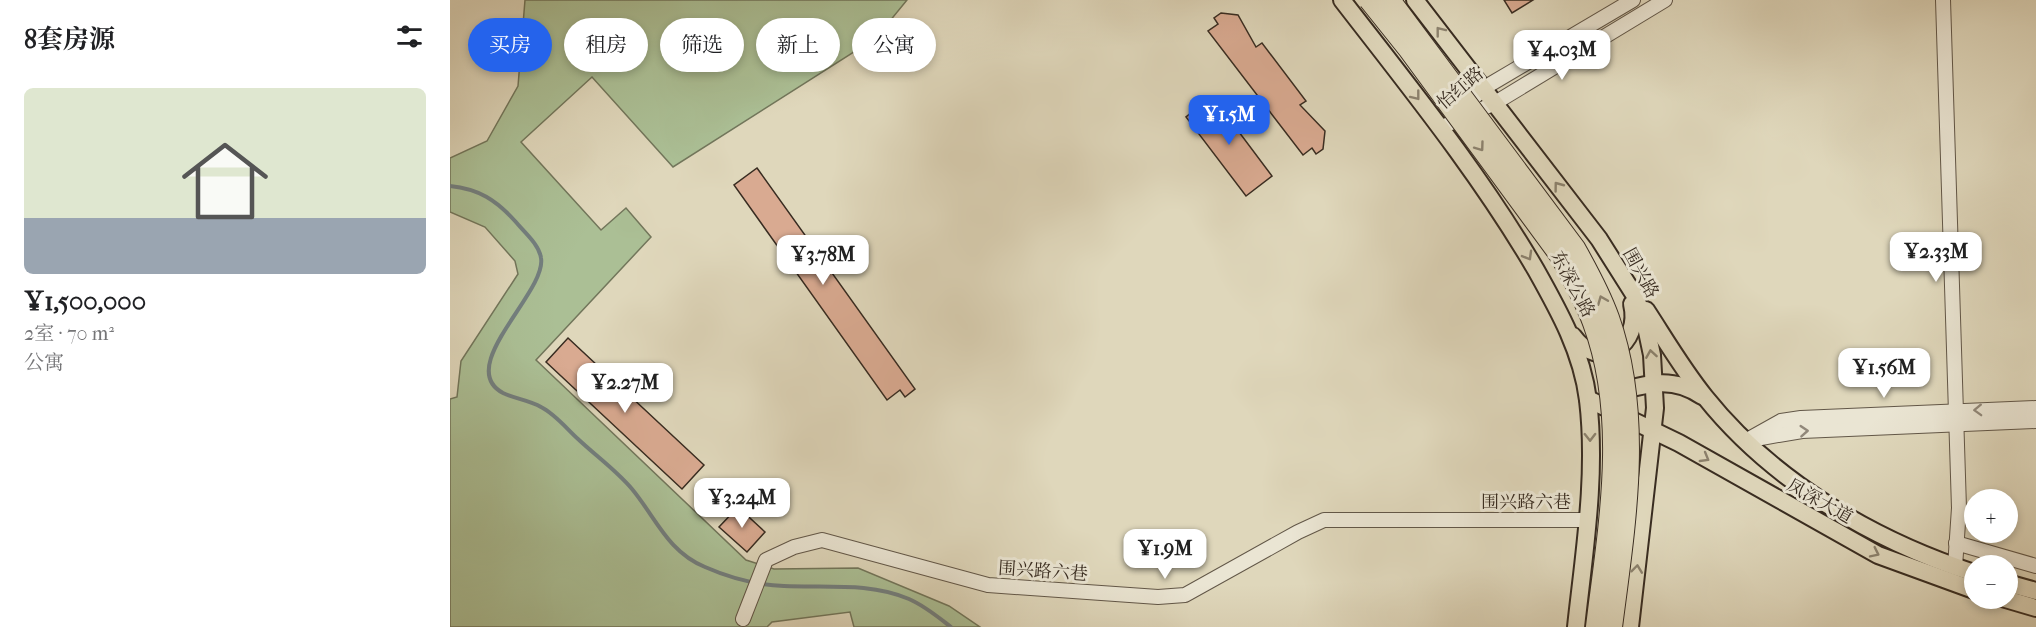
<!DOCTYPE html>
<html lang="zh">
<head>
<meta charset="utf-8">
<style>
  :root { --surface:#fff; --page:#f6f6f6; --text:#202124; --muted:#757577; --line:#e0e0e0; --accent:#2563eb }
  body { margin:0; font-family:"IM FELL French Canon","Noto Serif SC",serif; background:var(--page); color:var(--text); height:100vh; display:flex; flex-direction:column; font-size:22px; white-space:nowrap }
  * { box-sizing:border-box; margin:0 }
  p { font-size:20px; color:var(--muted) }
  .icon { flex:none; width:33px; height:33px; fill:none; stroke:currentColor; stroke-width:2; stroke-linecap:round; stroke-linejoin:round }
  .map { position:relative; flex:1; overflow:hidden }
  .side { display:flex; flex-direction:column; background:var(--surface); width:450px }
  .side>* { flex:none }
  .banner { position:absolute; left:18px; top:18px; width:570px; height:54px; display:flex; gap:12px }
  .tools { position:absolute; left:1514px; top:489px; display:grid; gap:12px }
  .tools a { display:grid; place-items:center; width:54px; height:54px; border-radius:50%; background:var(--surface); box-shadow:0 3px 9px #0003; font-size:30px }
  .price { position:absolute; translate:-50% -51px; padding:0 14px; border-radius:12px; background:#fff; color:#222; font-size:20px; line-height:39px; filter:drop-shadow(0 2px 3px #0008) }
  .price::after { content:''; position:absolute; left:50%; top:36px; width:18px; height:14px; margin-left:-9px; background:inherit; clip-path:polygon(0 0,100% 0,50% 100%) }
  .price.selected { background:var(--accent); color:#fff }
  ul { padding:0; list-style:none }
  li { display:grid; align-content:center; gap:12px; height:318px; padding:0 24px }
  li+li { border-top:2px solid var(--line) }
  li span { display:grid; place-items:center; height:186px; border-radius:9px; color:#555 }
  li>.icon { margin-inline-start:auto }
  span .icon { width:108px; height:108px; fill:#fffc; stroke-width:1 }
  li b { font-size:26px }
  h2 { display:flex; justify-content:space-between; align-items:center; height:72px; padding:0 24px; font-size:26px }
  .chip { padding:0 21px; border-radius:27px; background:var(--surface); box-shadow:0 3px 9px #0003; font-size:21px; line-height:54px }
  .chip.selected { background:var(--accent); color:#fff }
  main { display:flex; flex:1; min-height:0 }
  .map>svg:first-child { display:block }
  .green { fill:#abbf95; stroke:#72765b; stroke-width:1.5 }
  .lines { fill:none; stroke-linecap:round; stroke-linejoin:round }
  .stream { stroke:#737f7f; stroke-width:4 }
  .building { fill:#d9aa91; stroke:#382c21; stroke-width:1.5 }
  .minor-casing { stroke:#625748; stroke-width:16 }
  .major-casing { stroke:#382c21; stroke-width:20 }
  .minor { stroke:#eae5d3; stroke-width:14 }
  .major { stroke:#dfd7bb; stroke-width:16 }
  .highway-bridge-casing { stroke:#382c21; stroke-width:22; stroke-linecap:butt }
  .highway-bridge { stroke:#dfd7bb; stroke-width:20 }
  .oneway { stroke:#8c826e }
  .oneway2 { stroke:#91887a }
  .labels { text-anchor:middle; stroke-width:6; stroke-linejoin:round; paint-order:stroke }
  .street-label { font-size:18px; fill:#382c21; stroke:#eae5d3 }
</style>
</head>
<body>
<main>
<section class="side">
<h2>8套房源<svg class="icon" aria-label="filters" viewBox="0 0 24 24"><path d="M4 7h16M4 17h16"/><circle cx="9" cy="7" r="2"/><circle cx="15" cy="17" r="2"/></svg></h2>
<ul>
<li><span style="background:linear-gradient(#dfe7d0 70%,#9aa5b1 0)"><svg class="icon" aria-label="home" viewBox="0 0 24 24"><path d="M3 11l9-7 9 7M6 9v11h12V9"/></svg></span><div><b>¥1,500,000</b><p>2室 · 70 m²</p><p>公寓</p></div></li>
</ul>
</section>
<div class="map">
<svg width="1586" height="627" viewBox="0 0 1586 627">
  <rect width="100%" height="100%" fill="#dfd7bb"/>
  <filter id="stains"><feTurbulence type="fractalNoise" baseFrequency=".00333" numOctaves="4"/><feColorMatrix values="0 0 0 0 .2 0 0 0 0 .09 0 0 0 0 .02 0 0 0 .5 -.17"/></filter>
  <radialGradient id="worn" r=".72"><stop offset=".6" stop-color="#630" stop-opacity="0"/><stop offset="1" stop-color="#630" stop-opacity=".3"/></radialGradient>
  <polygon class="green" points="75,0 457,0 426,38 223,167 142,77 71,142 151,230 176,208 201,237 86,360 296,560 324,569 408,568 499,606 530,627 404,627 400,612 322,622 317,627 0,627 0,399 7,397 11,361 68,274 65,261 35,227 0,212 0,158 37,141 68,86"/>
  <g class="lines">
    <path class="stream" d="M0,186C29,189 46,200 65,221C74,232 89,244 91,258C97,292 4,367 53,393C65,399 79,400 91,407C105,414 117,429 128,439C146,456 166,470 182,489C206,518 218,552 255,567C280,578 306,585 334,586C376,588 419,582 459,599C475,606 488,617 501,627"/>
  </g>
  <g class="building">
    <polygon points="1054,0 1083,0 1062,13"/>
    <polygon points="771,13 788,15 806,47 812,43 856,101 850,105 875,131 873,149 866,154 862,148 853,155 758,31 768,24 764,18"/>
    <polygon points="762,96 822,176 796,196 736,117"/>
    <polygon points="307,168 465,389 455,397 450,390 437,400 284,185"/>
    <polygon points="118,338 254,465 232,489 96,362"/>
    <polygon points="288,507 315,532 297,552 269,527"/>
  </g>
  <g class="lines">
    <defs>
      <g id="minor">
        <polyline points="1493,0 1509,508 1505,567"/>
        <polyline points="1011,110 1034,88 1183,0"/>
        <polyline points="990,128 1045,103 1215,0"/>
        <polyline points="1311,438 1352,431 1586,421"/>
        <polyline points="1297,440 1331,421 1351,418 1586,408"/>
        <polyline points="1506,543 1586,566"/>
        <polyline points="293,619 316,560 344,547 372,540 538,585 708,597 735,595 848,532 874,520 1137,520"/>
      </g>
      <g id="major">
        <path d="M892,0C960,88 1030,174 1086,270C1109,311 1132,352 1138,400C1147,475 1134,553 1126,627"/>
        <polyline points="965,0 1149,239 1185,296 1195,322 1202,355 1205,408 1180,627"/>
        <path d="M1196,310C1215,339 1233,370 1255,397C1322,481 1423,540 1524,573"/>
        <path d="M1123,336C1149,373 1192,345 1182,304"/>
        <path d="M1163,393C1196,384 1222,375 1252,396"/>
        <polyline points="1138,399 1229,443 1428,555 1524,590"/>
        <polyline points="1557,583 1586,591"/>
        <polyline points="1552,598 1586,608"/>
      </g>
    </defs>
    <use href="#minor" class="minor-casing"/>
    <use href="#major" class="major-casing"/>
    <use href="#minor" class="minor"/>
    <use href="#major" class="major"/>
    <defs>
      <g id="highway-bridge">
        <path d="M919,0L959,50L1111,257C1123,279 1135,300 1143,323C1179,420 1158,528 1146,627"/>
        <path d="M940,0L1125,248C1138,271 1150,293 1159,318C1194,417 1175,526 1162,627"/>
      </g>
    </defs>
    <use href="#highway-bridge" class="highway-bridge-casing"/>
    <use href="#highway-bridge" class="highway-bridge"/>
  </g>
  <defs><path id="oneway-chevron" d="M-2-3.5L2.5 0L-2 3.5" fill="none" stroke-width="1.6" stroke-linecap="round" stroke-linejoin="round" transform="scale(1.5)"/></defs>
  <g class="oneway">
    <use href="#oneway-chevron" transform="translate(990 31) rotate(-128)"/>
    <use href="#oneway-chevron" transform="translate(966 96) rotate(52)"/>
    <use href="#oneway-chevron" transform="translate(1030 147) rotate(54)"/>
    <use href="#oneway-chevron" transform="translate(1108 186) rotate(-127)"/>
    <use href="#oneway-chevron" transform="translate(1078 256) rotate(60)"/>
    <use href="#oneway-chevron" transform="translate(1152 300) rotate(-112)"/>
    <use href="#oneway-chevron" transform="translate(1201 354) rotate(-99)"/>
    <use href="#oneway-chevron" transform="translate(1140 437) rotate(89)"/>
    <use href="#oneway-chevron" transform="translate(1255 458) rotate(30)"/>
    <use href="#oneway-chevron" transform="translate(1425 553) rotate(26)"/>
    <use href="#oneway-chevron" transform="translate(1187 569) rotate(-83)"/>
  </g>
  <g class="oneway2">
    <use href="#oneway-chevron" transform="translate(1528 410) rotate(178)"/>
    <use href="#oneway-chevron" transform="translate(1354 431) rotate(-4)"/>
  </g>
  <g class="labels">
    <g class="street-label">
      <text transform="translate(1010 88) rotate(-40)" y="6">怡红路</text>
      <text transform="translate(1191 273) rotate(61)" y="6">围兴路</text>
      <text transform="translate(1123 284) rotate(62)" y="6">东深公路</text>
      <text transform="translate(1370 501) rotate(29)" y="6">凤深大道</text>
      <text x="1076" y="508">围兴路六巷</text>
      <text transform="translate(593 571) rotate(4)" y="6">围兴路六巷</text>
    </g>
  </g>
  <rect width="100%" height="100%" filter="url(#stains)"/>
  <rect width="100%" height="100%" fill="url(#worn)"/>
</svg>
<div class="tools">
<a>+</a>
<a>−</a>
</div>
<b class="price" style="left:1112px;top:81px">¥4.03M</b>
<b class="price selected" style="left:779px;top:146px">¥1.5M</b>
<b class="price" style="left:1486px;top:283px">¥2.33M</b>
<b class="price" style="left:373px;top:286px">¥3.78M</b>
<b class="price" style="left:1434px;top:399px">¥1.56M</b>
<b class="price" style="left:175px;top:414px">¥2.27M</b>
<b class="price" style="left:292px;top:529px">¥3.24M</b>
<b class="price" style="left:715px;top:580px">¥1.9M</b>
<div class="banner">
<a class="chip selected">买房</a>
<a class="chip">租房</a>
<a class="chip">筛选</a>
<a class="chip">新上</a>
<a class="chip">公寓</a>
</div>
</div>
</main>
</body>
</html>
